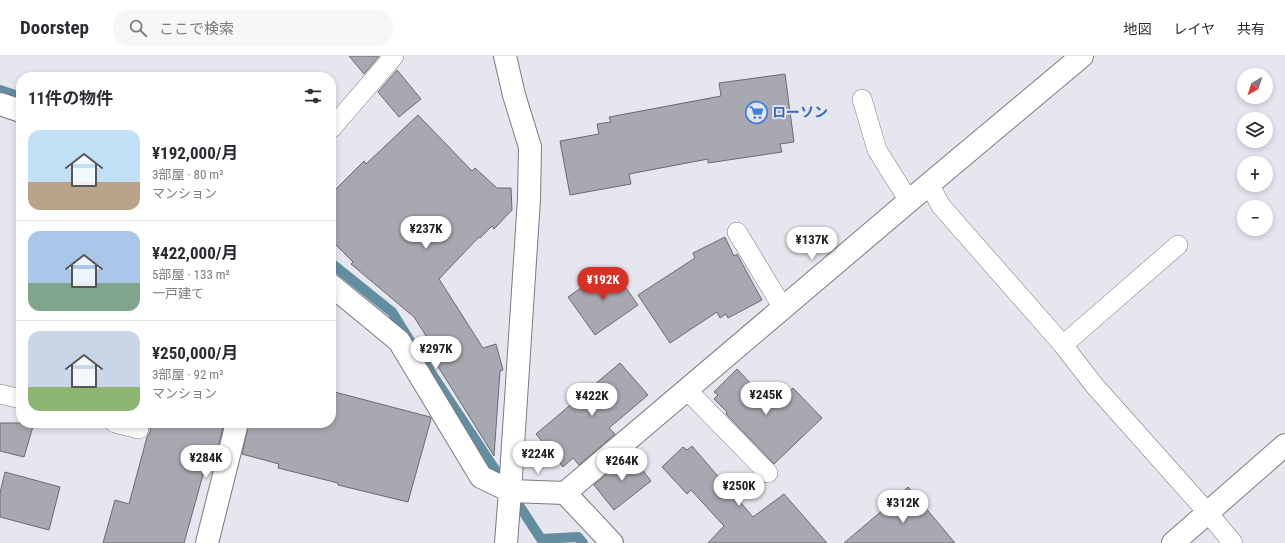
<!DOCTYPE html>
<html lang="ja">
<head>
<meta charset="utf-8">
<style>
  :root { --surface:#fff; --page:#f7f7f7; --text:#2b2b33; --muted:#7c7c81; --line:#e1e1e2; --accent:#d93025 }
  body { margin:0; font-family:"Roboto Condensed","Noto Sans JP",sans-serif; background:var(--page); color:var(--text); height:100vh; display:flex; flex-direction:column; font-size:15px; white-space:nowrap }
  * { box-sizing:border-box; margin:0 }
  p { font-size:13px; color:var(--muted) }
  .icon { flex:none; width:22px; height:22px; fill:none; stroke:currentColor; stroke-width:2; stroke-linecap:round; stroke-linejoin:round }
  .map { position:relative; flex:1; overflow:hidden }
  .side { position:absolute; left:16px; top:16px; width:320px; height:356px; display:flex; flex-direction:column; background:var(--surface); border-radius:16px; box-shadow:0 2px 6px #0003 }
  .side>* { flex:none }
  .needle { width:26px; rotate:219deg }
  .fabs { position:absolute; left:1237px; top:12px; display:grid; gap:8px }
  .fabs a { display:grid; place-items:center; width:36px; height:36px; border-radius:50%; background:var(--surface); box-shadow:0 2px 6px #0003; font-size:20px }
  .price { position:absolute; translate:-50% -34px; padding:0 9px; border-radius:14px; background:#fff; color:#222; font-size:13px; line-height:26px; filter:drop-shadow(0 1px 2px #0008) }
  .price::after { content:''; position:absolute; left:50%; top:24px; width:12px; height:9px; margin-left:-6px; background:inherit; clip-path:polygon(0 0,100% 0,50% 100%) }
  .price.current { background:var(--accent); color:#fff }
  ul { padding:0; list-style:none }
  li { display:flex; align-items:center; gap:12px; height:100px; padding:0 12px }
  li+li { border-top:1px solid var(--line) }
  li span { display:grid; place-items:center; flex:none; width:112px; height:80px; border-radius:12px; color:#555 }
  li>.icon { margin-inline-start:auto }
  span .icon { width:48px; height:48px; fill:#fffc; stroke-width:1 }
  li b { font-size:17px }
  h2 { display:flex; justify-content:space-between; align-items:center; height:48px; padding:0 12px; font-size:17px }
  header { display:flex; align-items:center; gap:24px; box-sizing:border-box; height:56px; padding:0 20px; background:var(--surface); border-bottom:1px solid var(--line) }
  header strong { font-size:19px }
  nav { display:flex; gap:22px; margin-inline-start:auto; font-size:14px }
  .search { width:280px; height:36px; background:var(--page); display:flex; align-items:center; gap:10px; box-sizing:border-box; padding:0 14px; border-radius:16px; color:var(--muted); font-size:15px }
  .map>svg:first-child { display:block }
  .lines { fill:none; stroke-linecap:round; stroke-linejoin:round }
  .stream { stroke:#638ea0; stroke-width:10 }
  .building { fill:#a7a8b0; stroke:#6a6b72 }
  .service-casing { stroke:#7a7a81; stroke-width:20 }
  .minor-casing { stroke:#7a7a81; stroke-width:24 }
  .service { stroke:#fff; stroke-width:19 }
  .minor { stroke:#fff; stroke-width:22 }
  .labels { text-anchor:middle; stroke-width:3.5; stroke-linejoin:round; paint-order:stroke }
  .shop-label { font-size:14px; font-weight:bold; fill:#366cbe; stroke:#e6e6ef; text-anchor:start }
</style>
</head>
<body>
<header>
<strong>Doorstep</strong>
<div class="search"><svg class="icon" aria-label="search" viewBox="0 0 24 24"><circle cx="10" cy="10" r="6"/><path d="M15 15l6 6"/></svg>ここで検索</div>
<nav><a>地図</a><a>レイヤ</a><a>共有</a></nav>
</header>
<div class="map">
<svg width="1285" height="487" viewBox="0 0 1285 487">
  <rect width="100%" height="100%" fill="#e6e6ef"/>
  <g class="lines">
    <g class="stream">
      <polyline points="0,34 21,41"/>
      <polyline points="331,207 392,256 410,285"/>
      <polyline points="420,300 504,427"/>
      <polyline points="513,440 541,483 578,481 583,487"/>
    </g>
  </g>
  <g class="building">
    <polygon points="349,0 379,0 364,18"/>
    <polygon points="397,14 421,43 399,61 378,36"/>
    <polygon points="785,18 794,86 780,88 782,96 708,107 708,103 629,118 631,128 570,139 560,85 599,78 597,68 611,66 609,61 721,40 719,27"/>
    <polygon points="418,59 472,115 475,112 497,132 511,132 512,154 494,173 492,170 480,182 479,181 439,223 483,292 496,288 503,314 500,315 494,400 434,304 440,302 414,261 351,208 353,206 331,184 331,138 364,105 366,108"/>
    <polygon points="725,181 734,200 737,198 762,244 728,262 726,258 720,262 717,256 670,287 638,239 695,202 693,197"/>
    <polygon points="611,211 638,249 595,279 568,241"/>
    <polygon points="620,307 648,339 609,372 615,378 579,409 573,402 563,411 536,378"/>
    <polygon points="737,313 773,351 793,332 822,362 774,408 726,358 727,356 714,343 718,339 714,336"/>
    <polygon points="331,335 430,361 431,363 408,446 338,429 338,427 278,412 279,408 242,398 249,367 331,367"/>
    <polygon points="0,367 34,367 24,401 0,395"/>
    <polygon points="151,367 224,367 218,392 211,390 184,487 103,487 115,444 129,448 147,381 150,376"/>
    <polygon points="692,390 753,461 784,438 827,487 708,487 724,470 691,434 687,438 662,411 683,391 687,394"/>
    <polygon points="630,398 651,425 614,454 594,429"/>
    <polygon points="5,416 60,431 49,474 0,461 0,437"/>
    <polygon points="908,431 955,487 844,487 884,453"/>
  </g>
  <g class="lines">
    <defs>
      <g id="service">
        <polyline points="862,43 877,94 909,145"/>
        <polyline points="331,73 394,0"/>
        <polyline points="929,128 941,150 1063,289 1094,329 1208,457 1233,487"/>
        <polyline points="737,176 783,252"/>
        <polyline points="1063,289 1178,189"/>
        <polyline points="687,334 768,417"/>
        <polyline points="0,338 21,343"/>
        <polyline points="115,367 139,373"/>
      </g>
      <g id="minor">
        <polyline points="505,0 514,39 530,91 529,143 510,435 506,487"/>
        <polyline points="0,48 21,55"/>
        <polyline points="331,229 399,285 481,421 510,435 565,437 909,145 1082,0"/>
        <polyline points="565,437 612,487"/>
        <polyline points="207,487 237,367"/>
        <polyline points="1173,487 1285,389"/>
      </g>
    </defs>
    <use href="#service" class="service-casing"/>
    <use href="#minor" class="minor-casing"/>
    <use href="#service" class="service"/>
    <use href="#minor" class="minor"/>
  </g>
  <defs>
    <symbol id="supermarket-ring" viewBox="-11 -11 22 22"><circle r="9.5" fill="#e6e6ef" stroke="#3f7fe0" stroke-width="1.5"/><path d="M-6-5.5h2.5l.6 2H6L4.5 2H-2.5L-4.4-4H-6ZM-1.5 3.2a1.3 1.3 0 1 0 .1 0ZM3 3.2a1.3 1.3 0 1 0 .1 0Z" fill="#3f7fe0"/></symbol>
  </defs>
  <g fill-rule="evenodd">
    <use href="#supermarket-ring" x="744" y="44" width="25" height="25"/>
  </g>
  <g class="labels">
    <g class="shop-label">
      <text x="772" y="61">ローソン</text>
    </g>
  </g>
</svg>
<div class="fabs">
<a><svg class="needle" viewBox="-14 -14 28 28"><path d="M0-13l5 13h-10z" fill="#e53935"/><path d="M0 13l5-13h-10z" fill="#7c7c81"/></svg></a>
<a><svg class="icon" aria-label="layers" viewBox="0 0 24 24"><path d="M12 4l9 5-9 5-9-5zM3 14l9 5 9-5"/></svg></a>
<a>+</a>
<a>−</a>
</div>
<b class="price" style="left:426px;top:194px">¥237K</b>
<b class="price" style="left:812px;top:205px">¥137K</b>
<b class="price current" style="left:603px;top:245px">¥192K</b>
<b class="price" style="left:436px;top:314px">¥297K</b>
<b class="price" style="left:766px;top:360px">¥245K</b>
<b class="price" style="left:592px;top:361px">¥422K</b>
<b class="price" style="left:538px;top:419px">¥224K</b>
<b class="price" style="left:206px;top:423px">¥284K</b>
<b class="price" style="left:622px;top:426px">¥264K</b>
<b class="price" style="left:739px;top:451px">¥250K</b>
<b class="price" style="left:903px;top:468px">¥312K</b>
<section class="side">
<h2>11件の物件<svg class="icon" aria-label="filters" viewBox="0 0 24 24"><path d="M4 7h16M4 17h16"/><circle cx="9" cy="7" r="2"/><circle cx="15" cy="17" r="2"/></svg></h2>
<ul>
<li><span style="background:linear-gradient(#bfe0f5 65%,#b9a48a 0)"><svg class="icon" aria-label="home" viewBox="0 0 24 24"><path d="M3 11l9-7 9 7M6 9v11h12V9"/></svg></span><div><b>¥192,000/月</b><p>3部屋 · 80 m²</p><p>マンション</p></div></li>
<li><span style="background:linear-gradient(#a9c7e8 65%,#7fa58c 0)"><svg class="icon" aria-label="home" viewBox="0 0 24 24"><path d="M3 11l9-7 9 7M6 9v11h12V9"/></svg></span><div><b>¥422,000/月</b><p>5部屋 · 133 m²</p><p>一戸建て</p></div></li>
<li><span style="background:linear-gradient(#c9d6e8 70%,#8fb573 0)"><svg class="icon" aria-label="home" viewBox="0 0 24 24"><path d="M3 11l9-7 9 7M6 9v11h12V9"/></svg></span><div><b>¥250,000/月</b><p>3部屋 · 92 m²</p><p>マンション</p></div></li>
</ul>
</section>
</div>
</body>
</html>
